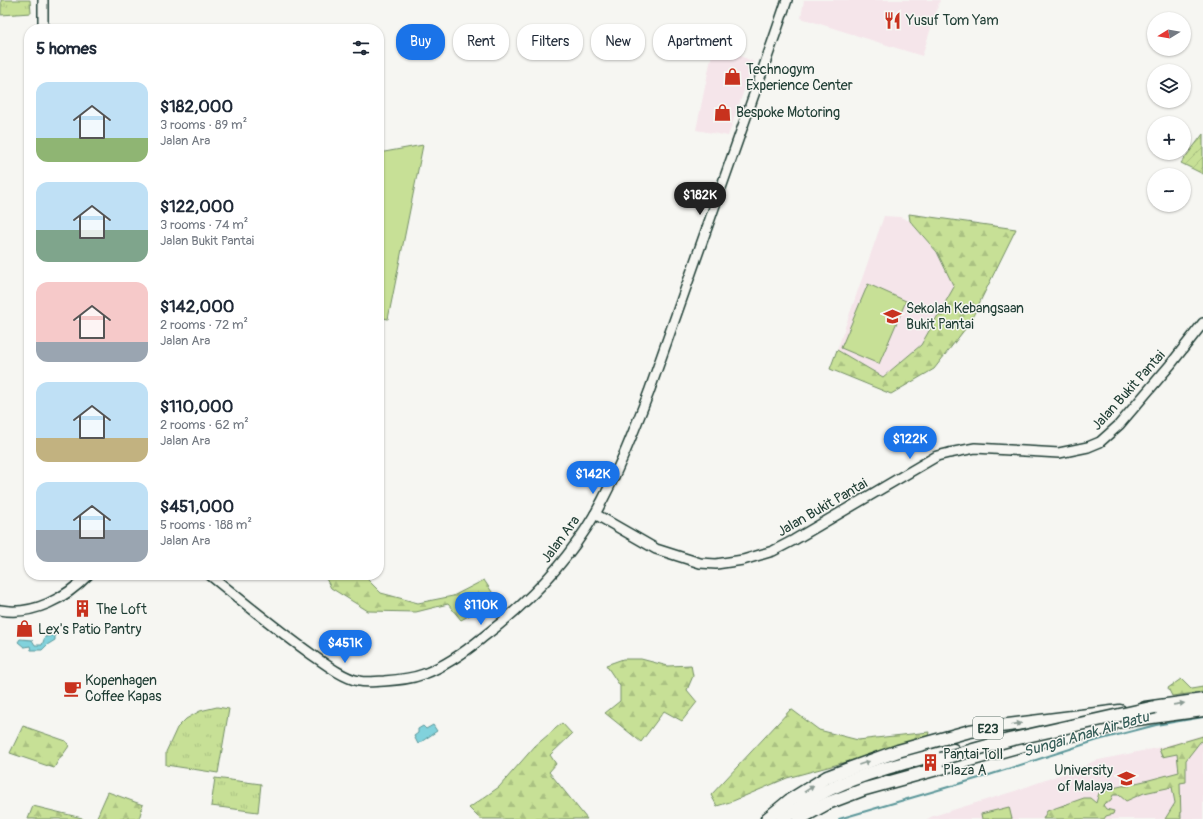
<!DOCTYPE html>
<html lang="en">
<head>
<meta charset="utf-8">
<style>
  :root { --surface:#fff; --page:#f2f2f3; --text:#1f2937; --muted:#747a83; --accent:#1a73e8 }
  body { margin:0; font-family:Pangolin,sans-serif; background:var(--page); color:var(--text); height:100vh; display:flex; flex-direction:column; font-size:15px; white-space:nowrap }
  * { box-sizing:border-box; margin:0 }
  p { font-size:13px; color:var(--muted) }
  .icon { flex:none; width:22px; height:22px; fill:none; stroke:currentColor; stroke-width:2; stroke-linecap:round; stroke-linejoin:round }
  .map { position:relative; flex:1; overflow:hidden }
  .drawer { position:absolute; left:24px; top:24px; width:360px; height:556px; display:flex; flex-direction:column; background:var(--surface); border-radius:16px; box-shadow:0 1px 3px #0004 }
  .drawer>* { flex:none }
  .hud { position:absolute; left:396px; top:24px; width:380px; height:36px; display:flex; gap:8px }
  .needle { width:26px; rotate:259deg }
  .tools { position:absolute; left:1147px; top:12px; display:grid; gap:8px }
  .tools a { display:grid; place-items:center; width:44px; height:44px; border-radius:50%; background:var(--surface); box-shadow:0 1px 3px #0004; font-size:20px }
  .price { position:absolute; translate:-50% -34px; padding:0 9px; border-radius:14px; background:var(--accent); color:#fff; font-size:13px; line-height:26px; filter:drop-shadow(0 1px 2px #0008) }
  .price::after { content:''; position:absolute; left:50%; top:24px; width:12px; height:9px; margin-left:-6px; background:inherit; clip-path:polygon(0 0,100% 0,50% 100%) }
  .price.on { background:#222; color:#fff }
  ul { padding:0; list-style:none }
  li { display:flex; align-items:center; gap:12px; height:100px; padding:0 12px }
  li span { display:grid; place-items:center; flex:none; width:112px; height:80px; border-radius:12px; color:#555 }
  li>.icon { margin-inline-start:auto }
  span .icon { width:48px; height:48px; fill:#fffc; stroke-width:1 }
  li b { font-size:17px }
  h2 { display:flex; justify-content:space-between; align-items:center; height:48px; padding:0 12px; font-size:17px }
  .tag { padding:0 14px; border-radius:16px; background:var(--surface); box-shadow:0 1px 3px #0004; font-size:14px; line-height:36px }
  .tag.on { background:var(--accent); color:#fff }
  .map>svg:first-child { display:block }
  .built { fill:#f5e5ea }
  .grass { fill:url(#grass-tufts); stroke:#738e65 }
  .forest { fill:url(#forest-firs); stroke:#738e65 }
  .garden { fill:url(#garden-furrows); stroke:#738e65 }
  .pitch { fill:#c7e096; stroke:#738e65 }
  .water { fill:#81d2dc; stroke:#5a9699 }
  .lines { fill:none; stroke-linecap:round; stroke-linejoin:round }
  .stream { stroke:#5a9699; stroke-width:2 }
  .highway-tunnel { stroke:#cbd1cc; stroke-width:12; stroke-dasharray:12 6; stroke-linecap:butt }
  .secondary-casing { stroke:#1f3d34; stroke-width:12 }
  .highway-casing { stroke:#1f3d34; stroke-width:15 }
  .secondary { stroke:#f6f6f2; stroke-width:9 }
  .highway { stroke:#f6f6f2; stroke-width:12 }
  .highway-bridge-casing { stroke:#1f3d34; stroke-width:15; stroke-linecap:butt }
  .highway-bridge { stroke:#f6f6f2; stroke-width:12 }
  .oneway { fill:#8a9a93 }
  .labels { text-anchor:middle; stroke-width:3; stroke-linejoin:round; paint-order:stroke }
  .shield { fill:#f6f6f2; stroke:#60746d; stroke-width:1 }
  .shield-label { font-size:13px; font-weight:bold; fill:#1f3d34 }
  .poi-label { font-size:14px; fill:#1f3d34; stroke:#f6f6f2; text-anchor:start }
  .street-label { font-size:14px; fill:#1f3d34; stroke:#f6f6f2 }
  .water-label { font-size:15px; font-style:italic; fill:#335b56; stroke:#f6f6f2 }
</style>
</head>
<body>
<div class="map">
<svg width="1203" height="819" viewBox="0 0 1203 819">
  <defs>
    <pattern id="grass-tufts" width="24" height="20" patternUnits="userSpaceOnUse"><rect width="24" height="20" fill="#c7e096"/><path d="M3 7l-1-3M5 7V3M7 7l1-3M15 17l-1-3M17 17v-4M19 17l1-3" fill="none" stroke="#aac182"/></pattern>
    <pattern id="forest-firs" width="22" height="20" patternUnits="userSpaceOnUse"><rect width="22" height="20" fill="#c7e096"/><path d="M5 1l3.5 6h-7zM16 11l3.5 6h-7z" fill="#aac182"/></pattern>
    <pattern id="garden-furrows" width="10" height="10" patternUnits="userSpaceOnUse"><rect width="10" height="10" fill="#c7e096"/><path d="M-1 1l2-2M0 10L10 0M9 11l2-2" fill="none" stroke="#aac182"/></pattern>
  </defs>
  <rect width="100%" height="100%" fill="#f6f6f2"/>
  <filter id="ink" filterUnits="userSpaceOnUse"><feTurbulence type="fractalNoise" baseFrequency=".025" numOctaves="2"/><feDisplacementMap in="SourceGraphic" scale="8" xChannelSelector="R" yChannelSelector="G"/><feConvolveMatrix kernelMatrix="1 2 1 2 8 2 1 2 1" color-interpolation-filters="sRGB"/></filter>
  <g filter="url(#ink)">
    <g class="built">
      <polygon points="804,0 940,0 922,56 801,18"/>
      <polygon points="714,44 754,62 728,136 696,130"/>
      <polygon points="884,216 900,217 910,221 937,252 955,287 921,345 883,377 837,350"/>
      <polygon points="1203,735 1203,819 927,819 933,816 1015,791 1084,766 1094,761 1161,747"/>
    </g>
    <g class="grass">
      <polygon points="1,0 30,0 31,13 1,15"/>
      <polygon points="217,707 229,709 218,773 166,765 166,752 177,728 186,719 200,711"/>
      <polygon points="215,778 261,784 258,812 211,806"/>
    </g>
    <g class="forest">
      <polygon points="909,214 1016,229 969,324 934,369 891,394 830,369 837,350 883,377 921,345 954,287 937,252 910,221"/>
      <polygon points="324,575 363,575 381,593 418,603 453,596 484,580 494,595 481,600 476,612 461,620 448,604 416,612 368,611 331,588"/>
      <polygon points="623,659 641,659 668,666 691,665 693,676 687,690 697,702 682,721 664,711 641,742 605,713 620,701 620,686 606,665"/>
      <polygon points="1181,679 1191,689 1203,687 1203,692 1172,696 1168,688"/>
      <polygon points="791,709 819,730 858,740 929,732 928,736 887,751 787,778 733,801 717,806 711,795"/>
      <polygon points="562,723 572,734 550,755 556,764 549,772 587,819 480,819 469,808 499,787 535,746"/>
      <polygon points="23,726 66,741 69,746 62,756 61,756 54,768 10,753"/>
      <polygon points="1203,736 1203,740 1200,742 1186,760 1186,782 1180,783 1181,819 1165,819 1175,803 1172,787 1144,793 1126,801 1119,795 1113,795 1110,802 1106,802 1103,805 1106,809 1114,811 1113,814 1106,816 1104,819 1043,819 1047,811 1084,798 1090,798 1096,803 1099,793 1113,788 1149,780 1179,772 1177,754 1162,757 1159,749"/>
      <polygon points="108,792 143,805 139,819 96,819"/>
      <polygon points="33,806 82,818 83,819 28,819"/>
    </g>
    <polygon class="garden" points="1203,134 1203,174 1181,163"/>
    <g class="pitch">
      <polygon points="423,145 388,319 379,317 379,153"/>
      <polygon points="868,284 906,301 879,364 841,348"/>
      <polygon points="1009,807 1012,819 982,819 981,814"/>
    </g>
    <g class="water">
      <polygon points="55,635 55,640 47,645 42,650 31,650 30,646 24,647 18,642 20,639 32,640 35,645 42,645 45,637"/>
      <polygon points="433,725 437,731 418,744 414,736 418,733 418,729 423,726 426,729"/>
    </g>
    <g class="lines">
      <polyline class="stream" points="839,819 986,776 1098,740 1156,725 1203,717"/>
      <polyline class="highway-tunnel" points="918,766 941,759"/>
      <defs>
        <g id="secondary">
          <polyline points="43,29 43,0"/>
          <polyline points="595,514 656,549 700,563 716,564 743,560 773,551 794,540 937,456 949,453 975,448 1059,453 1088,447 1100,442 1119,425 1171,364 1203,323"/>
          <path d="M210,575C243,602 276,629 311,654C324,663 343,678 359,681C367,683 376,681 384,681C398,680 411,679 424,674C445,666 465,652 482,638C527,604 566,564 595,514C617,475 633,433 649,392L775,35L787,0"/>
          <path d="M0,610C33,616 66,598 88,575"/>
        </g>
        <g id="highway">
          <polyline points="1145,708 1203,700"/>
          <polyline points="1101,724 1203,710"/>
          <polyline points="767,819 790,800 827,777 851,768 898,751 970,731 1000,726 1120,711"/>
          <path d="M783,819C798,808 813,797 830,789C869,771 912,761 953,750"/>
          <polyline points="799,819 828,803 865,789 1024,745 1111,727"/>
        </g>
      </defs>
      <use href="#secondary" class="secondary-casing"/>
      <use href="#highway" class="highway-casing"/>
      <use href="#secondary" class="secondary"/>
      <use href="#highway" class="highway"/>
      <defs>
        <polyline id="highway-bridge" points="941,759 1009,740 1155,707"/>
      </defs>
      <use href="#highway-bridge" class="highway-bridge-casing"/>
      <use href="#highway-bridge" class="highway-bridge"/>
    </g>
    <defs><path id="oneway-solid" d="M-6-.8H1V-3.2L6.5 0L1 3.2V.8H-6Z"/></defs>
    <g class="oneway">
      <use href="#oneway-solid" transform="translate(1179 704) rotate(-8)"/>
      <use href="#oneway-solid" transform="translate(1016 724) rotate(-7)"/>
      <use href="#oneway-solid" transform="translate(864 763) rotate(-19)"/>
      <use href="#oneway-solid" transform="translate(809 789) rotate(-32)"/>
    </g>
  </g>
  <defs>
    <symbol id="restaurant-bare" viewBox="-9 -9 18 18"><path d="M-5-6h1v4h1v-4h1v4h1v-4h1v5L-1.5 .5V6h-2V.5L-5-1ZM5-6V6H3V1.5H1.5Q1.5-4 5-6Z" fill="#c8321e" stroke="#f6f6f2" stroke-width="2.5" paint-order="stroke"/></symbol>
    <symbol id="shop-bare" viewBox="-9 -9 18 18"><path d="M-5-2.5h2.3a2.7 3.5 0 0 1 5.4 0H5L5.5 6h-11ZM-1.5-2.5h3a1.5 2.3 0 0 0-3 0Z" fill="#c8321e" stroke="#f6f6f2" stroke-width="2.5" paint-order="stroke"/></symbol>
    <symbol id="school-bare" viewBox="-9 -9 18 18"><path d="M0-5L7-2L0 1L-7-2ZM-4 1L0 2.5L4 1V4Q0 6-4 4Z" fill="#c8321e" stroke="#f6f6f2" stroke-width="2.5" paint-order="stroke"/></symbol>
    <symbol id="building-bare" viewBox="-9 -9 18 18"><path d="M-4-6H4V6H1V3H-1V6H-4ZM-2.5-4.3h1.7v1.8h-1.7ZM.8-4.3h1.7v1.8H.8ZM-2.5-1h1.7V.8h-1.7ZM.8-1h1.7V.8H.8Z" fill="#c8321e" stroke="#f6f6f2" stroke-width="2.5" paint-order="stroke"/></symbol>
    <symbol id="cafe-bare" viewBox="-9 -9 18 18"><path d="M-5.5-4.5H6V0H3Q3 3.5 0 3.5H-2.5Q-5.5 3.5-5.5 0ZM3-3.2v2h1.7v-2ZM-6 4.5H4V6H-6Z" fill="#c8321e" stroke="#f6f6f2" stroke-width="2.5" paint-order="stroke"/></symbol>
    <symbol id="university-bare" viewBox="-9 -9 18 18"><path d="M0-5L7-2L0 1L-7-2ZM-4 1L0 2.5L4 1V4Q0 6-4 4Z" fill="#c8321e" stroke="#f6f6f2" stroke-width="2.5" paint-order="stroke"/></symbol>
  </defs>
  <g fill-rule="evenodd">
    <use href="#restaurant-bare" x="880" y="8" width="25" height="25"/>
    <use href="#shop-bare" x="720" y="64" width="25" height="25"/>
    <use href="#shop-bare" x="710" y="100" width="25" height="25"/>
    <use href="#school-bare" x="880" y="304" width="25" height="25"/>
    <use href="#building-bare" x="70" y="596" width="25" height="25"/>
    <use href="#shop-bare" x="12" y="616" width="25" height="25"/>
    <use href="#cafe-bare" x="60" y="676" width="25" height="25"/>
    <use href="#building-bare" x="918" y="750" width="25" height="25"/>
    <use href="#university-bare" x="1114" y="766" width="25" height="25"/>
  </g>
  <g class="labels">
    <rect class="shield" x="973" y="717" width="30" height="22" rx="3"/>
    <g class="shield-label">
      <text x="988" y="733">E23</text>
    </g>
    <g class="poi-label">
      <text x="906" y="25">Yusuf Tom Yam</text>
      <text x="746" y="74">Technogym<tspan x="746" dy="16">Experience Center</tspan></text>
      <text x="736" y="117">Bespoke Motoring</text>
      <text x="906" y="313">Sekolah Kebangsaan<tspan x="906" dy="16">Bukit Pantai</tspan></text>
      <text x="96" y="614">The Loft</text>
      <text x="38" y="634">Lex's Patio Pantry</text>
      <text x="85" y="685">Kopenhagen<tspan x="85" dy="16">Coffee Kapas</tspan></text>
      <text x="943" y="759">Pantai Toll<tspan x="943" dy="16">Plaza A</tspan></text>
      <text x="1113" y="775" text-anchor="end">University<tspan x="1113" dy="16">of Malaya</tspan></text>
    </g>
    <g class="street-label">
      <text transform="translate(1128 390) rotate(-48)" y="5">Jalan Bukit Pantai</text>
      <text transform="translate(822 507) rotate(-30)" y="5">Jalan Bukit Pantai</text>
      <text transform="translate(560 539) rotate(-54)" y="5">Jalan Ara</text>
    </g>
    <g class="water-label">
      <text transform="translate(1086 734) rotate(-16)" y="5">Sungai Anak Air Batu</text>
    </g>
  </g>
</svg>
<div class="tools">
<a><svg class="needle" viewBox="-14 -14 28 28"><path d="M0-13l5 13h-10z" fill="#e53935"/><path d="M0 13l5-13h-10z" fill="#747a83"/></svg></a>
<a><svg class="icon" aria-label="layers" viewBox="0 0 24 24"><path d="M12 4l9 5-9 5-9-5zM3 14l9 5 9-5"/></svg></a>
<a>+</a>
<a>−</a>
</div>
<b class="price on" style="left:700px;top:216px">$182K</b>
<b class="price" style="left:910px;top:460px">$122K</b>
<b class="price" style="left:593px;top:495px">$142K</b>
<b class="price" style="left:481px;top:626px">$110K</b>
<b class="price" style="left:345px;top:664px">$451K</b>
<div class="hud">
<a class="tag on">Buy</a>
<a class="tag">Rent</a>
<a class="tag">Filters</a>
<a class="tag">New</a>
<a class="tag">Apartment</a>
</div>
<section class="drawer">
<h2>5 homes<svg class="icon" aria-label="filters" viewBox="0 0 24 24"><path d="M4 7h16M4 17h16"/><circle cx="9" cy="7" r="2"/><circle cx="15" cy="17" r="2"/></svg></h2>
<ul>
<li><span style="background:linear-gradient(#bfe0f5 70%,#8fb573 0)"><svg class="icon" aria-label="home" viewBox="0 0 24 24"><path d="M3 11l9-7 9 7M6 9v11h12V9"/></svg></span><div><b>$182,000</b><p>3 rooms · 89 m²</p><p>Jalan Ara</p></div></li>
<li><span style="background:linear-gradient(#bfe0f5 60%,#7fa58c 0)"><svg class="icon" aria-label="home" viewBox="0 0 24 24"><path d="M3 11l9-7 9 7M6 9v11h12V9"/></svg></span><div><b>$122,000</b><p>3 rooms · 74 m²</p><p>Jalan Bukit Pantai</p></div></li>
<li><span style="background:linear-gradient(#f6c9c9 75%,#9aa5b1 0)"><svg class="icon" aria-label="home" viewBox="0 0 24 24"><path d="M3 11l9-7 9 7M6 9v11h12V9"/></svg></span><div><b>$142,000</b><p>2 rooms · 72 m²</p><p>Jalan Ara</p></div></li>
<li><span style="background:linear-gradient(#bfe0f5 70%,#c2b280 0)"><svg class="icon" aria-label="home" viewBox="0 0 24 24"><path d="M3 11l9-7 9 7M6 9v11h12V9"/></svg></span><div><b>$110,000</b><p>2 rooms · 62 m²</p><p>Jalan Ara</p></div></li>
<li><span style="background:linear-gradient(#bfe0f5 60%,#9aa5b1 0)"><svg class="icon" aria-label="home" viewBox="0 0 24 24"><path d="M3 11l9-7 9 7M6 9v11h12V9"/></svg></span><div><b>$451,000</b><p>5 rooms · 188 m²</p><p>Jalan Ara</p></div></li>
</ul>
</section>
</div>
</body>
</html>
